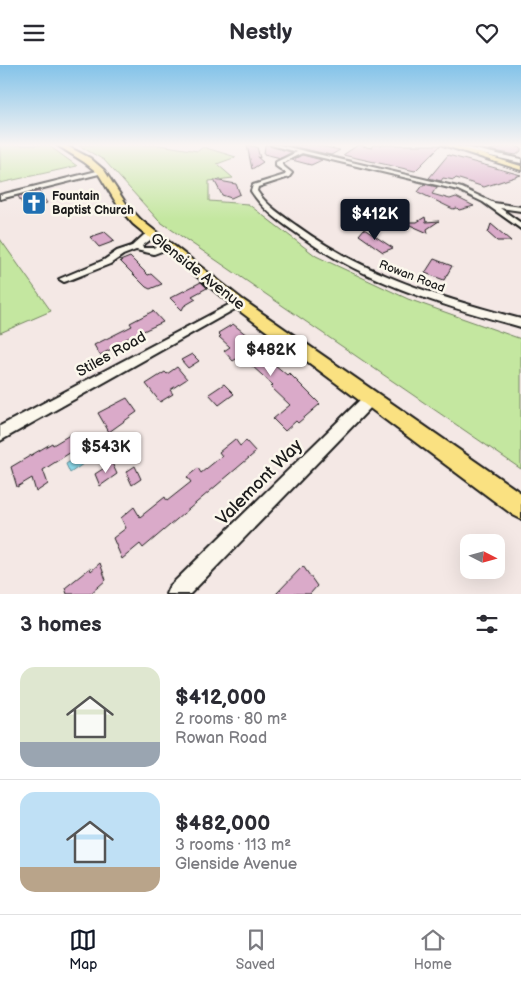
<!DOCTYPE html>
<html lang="en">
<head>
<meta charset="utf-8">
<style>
  :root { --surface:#fff; --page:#f7f7f7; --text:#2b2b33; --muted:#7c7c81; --line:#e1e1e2; --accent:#111827 }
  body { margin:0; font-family:"Balsamiq Sans",sans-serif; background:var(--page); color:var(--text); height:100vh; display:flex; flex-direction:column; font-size:19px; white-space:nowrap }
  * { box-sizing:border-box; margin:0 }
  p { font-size:16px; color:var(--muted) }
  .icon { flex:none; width:28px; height:28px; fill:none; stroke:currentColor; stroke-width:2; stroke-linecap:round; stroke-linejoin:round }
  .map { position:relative; height:529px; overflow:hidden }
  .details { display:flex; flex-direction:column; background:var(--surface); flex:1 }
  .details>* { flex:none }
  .needle { width:32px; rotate:96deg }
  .controls { position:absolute; left:460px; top:469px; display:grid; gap:10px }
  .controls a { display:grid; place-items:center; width:45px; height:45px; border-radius:10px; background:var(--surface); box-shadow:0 5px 20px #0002; font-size:25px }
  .price { position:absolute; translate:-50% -42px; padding:0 11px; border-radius:5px; background:#fff; color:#222; font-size:16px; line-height:32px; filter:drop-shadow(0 1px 2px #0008) }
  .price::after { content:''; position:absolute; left:50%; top:30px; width:15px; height:11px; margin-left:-8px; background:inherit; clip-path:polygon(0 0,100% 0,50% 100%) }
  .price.on { background:var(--accent); color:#fff }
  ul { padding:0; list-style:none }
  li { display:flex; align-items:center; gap:15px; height:125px; padding:0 20px }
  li+li { border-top:1px solid var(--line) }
  li span { display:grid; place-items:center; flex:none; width:140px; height:100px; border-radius:15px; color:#555 }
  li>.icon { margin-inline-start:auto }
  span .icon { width:60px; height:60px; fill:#fffc; stroke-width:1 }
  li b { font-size:21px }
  h2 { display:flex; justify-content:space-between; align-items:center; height:60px; padding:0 20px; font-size:21px }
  header { display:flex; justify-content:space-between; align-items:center; height:65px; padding:0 20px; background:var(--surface); font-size:22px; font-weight:800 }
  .tabs { display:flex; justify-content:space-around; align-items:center; height:70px; border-top:1px solid var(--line); background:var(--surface); font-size:14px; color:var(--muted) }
  .tabs a { display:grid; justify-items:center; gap:2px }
  .tabs .on { color:var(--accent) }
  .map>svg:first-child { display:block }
  .green { fill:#c4e7a0; stroke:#70825e }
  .water { fill:#8cdaeb; stroke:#5f8e98 }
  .building { fill:#daaac9; stroke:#1c1c1c }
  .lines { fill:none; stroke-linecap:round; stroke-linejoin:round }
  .minor-casing { stroke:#1c1c1c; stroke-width:4 }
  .major-casing { stroke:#1c1c1c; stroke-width:4 }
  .minor { fill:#fbf7ec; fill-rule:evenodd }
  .major { fill:#fae181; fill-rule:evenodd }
  .labels { text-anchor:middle; stroke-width:5; stroke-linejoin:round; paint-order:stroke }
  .far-poi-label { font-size:12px; font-weight:bold; fill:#1c1c1c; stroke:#fbf7ec; text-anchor:start }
  .far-street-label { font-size:12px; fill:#1c1c1c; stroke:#fbf7ec }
  .street-label { font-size:15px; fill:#1c1c1c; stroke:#fbf7ec }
  .near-street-label { font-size:18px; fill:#1c1c1c; stroke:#fbf7ec }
</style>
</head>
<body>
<header><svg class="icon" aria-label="menu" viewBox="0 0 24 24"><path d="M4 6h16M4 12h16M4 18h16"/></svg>Nestly<svg class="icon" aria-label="heart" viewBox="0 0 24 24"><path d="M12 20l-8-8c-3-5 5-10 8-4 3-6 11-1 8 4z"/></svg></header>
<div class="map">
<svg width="521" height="529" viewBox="0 0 521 529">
  <rect width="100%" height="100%" fill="#f4e8e5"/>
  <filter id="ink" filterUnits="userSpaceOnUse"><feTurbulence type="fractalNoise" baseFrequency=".02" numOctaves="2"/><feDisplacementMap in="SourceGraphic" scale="10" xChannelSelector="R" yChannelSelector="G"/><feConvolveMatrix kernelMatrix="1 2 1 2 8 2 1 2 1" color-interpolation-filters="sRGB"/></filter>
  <g filter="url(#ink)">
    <g class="green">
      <polygon points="0,80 48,80 77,101 0,118"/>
      <polygon points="78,80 160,80 198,86 203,82 236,92 217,99 233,113 209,116 209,136 248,139 316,191 408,234 521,274 521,404 159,156 104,95"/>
      <polygon points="0,174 51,246 0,268"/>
    </g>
    <polygon class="water" points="89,384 93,392 70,408 66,399"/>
    <g class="building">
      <polygon points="247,80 257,82 260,93 257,92 263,97 252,104"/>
      <polygon points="265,80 269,80 292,87 281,93 264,89"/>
      <polygon points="287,80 315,80 340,85 331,90"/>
      <polygon points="358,80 372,83 372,80 441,80 415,106 343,90"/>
      <polygon points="513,80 521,83 521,86 516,90 489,85"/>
      <polygon points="302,90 322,95 311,100 292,95"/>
      <polygon points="448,90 521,110 484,122 456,113 454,115 443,113 441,116 429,113"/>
      <polygon points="214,115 236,119 240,129 231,133 222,130"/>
      <polygon points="424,119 437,122 432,129 450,134 456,132 474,141 459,145 457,143 453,144 418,127"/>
      <polygon points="39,126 47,138 25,144 18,131"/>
      <polygon points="425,152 426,157 439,156 427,164 428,168 403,157 417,157"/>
      <polygon points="491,159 511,176 497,176 488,168"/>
      <polygon points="364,164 393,183 383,187 359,170"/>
      <polygon points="105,167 115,176 99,182 90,172"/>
      <polygon points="130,192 148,210 151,209 162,219 150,224 146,222 120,196"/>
      <polygon points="434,194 452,201 444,215 425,208"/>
      <polygon points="201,217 207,223 192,231 196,234 184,241 182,245 170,233"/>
      <polygon points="153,246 163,257 124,275 125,277 100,290 94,280 132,261 130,258"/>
      <polygon points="233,259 258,279 254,282 287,310 289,308 320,339 298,358 296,356 285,366 273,354 290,340 271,322 273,320 241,291 233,296 224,286 230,282 219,272 221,271 218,268"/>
      <polygon points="192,289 199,296 188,303 181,295"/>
      <polygon points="177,302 187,314 170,325 173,329 160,337 146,319 165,307 167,309"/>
      <polygon points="224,319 234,329 219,340 209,329"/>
      <polygon points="127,333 137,347 109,367 98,348"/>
      <polygon points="73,368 79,382 43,405 48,419 36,427 32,413 17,422 11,402 52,378 53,380"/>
      <polygon points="235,374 240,381 246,376 256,387 143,483 140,479 122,494 113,473 126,463 121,453 134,442 140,452 165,432 167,436 191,417 187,412 198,403 201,408 222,391 219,387"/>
      <polygon points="112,398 117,409 100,421 95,409"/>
      <polygon points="135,401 141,414 132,420 126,407"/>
      <polygon points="100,498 106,515 90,529 67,529 65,523 90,503 91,506"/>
      <polygon points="303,501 317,521 310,529 276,529"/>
    </g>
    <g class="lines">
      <defs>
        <g id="minor">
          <path d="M271,80H279L462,123L494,138L521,142V146L500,143L521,158V164L483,137L458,125L302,88L282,98V100L292,108L289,112L258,122L257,126C267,141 283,151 297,161C364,210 442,233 521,254V262C440,240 360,216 292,165C276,154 261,142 251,126L253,120L285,110L286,108L276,101V97L297,87Z"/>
          <polygon points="461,81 521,94 521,98 459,84"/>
          <polygon points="101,105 104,107 103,108 0,134 0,130"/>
          <polygon points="153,168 157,170 142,181 143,183 153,183 167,178 171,181 170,183 154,189 136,185 123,190 110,199 67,216 64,217 59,214 104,195 117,186 132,181 144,170"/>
          <polygon points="238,235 242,236 243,238 242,240 0,376 0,361"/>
          <polygon points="370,328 375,330 377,334 375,338 190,529 166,529 169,522 365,330"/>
        </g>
        <g id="major">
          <polygon points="57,80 65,80 90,93 104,105 127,140 141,155 243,235 521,428 521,454 513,450 233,241 133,159 120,144 98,108 84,97"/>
          <polygon points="443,80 453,80 521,101 521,105"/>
        </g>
      </defs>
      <use href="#minor" class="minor-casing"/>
      <use href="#major" class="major-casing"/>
      <use href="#minor" class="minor"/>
      <use href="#major" class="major"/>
    </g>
  </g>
  <linearGradient id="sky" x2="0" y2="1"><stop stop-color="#83c3e9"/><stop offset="0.52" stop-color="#faf5f3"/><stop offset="1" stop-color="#faf5f3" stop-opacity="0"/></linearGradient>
  <rect width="521" height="154" fill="url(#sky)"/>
  <defs>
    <symbol id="church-square" viewBox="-11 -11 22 22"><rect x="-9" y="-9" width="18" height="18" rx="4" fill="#1f6fb2" stroke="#fbf7ec"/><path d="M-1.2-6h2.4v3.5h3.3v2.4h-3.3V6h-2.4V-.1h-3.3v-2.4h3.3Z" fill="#fff"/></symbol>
  </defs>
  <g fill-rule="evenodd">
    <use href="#church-square" x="20" y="124" width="28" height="28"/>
  </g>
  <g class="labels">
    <g class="far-poi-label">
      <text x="52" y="135">Fountain<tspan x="52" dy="14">Baptist Church</tspan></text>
    </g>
    <g class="far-street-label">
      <text transform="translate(412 211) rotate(21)" y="4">Rowan Road</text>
    </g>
    <g class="street-label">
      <text transform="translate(198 206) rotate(38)" y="5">Glenside Avenue</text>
      <text transform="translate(111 289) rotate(-29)" y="5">Stiles Road</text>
    </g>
    <g class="near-street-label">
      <text transform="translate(259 417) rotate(-45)" y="6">Valemont Way</text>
    </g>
  </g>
</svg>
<div class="controls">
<a><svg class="needle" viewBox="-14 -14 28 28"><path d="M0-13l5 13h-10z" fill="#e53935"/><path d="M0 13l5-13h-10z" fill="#7c7c81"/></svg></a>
</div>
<b class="price on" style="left:375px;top:176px">$412K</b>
<b class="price" style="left:271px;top:312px">$482K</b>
<b class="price" style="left:106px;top:409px">$543K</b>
</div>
<section class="details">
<h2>3 homes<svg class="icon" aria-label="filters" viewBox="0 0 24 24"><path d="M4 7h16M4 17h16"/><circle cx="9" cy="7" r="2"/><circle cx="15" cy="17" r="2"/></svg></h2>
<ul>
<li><span style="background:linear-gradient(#dfe7d0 75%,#9aa5b1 0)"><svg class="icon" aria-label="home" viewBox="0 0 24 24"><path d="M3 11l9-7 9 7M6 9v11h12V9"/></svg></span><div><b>$412,000</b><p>2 rooms · 80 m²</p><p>Rowan Road</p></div></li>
<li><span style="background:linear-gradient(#bfe0f5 75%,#b9a48a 0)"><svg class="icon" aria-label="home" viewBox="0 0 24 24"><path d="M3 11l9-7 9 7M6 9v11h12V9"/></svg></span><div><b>$482,000</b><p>3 rooms · 113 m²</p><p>Glenside Avenue</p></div></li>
</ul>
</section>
<nav class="tabs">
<a class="on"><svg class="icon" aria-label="map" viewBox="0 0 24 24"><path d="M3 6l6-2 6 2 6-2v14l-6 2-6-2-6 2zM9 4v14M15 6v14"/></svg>Map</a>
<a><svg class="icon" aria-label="saved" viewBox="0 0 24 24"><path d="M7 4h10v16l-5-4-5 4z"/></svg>Saved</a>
<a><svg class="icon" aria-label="home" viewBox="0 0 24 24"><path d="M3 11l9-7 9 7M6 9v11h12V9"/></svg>Home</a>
</nav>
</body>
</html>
